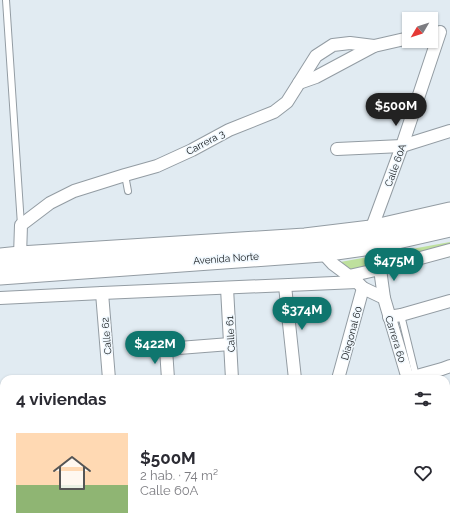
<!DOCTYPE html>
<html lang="es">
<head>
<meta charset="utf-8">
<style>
  :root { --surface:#fff; --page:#f7f7f7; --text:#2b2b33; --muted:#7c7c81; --accent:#0f766e }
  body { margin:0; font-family:Raleway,sans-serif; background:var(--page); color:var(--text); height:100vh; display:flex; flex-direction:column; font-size:15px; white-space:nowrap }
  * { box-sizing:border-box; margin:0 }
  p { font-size:13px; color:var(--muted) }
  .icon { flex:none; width:22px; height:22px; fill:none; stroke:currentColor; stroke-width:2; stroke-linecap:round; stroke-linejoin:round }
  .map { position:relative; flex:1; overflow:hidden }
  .side { position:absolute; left:0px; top:375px; width:450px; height:156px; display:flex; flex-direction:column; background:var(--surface); border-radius:12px 12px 0 0; box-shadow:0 1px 3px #0004 }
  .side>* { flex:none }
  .needle { width:26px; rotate:231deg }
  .controls { position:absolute; left:402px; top:12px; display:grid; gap:8px }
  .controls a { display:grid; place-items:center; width:36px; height:36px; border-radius:0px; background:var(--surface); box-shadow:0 1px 3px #0004; font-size:20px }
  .price { position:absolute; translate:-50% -34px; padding:0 9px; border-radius:14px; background:var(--accent); color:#fff; font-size:13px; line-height:26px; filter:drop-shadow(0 1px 2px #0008) }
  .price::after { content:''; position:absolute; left:50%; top:24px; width:12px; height:9px; margin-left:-6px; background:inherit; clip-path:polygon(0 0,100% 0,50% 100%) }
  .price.on { background:#222; color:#fff }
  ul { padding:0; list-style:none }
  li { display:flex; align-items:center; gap:12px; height:100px; padding:0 16px }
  li span { display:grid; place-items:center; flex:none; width:112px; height:80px; border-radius:0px; color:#555 }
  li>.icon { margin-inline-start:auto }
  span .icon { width:48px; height:48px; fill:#fffc; stroke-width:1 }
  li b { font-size:17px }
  h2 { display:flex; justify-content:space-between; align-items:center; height:48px; padding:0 16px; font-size:17px }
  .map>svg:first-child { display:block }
  .green { fill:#bee09d }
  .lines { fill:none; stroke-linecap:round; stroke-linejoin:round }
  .lane-casing { stroke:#939ca3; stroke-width:8 }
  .street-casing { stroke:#939ca3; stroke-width:14 }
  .primary-casing { stroke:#939ca3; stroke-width:21 }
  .lane { stroke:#fff; stroke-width:6 }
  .street { stroke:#fff; stroke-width:12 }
  .primary { stroke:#fff; stroke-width:19 }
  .labels { text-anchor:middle; stroke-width:3; stroke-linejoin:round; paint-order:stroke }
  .street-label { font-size:10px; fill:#161a1c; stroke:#f0f8fe }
</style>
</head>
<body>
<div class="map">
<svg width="450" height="531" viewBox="0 0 450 531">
  <rect width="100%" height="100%" fill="#e1ebf2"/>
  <polygon class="green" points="450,242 450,257 356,279 335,263"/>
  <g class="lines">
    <defs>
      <g id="lane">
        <polyline points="6,0 21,225"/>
        <polyline points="125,175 128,191"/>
        <polyline points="401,315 416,376"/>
      </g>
      <g id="street">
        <polyline points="299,83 316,56 333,45 350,43 374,46"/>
        <polyline points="337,149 402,146 450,131"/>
        <polyline points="371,230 402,146 440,32"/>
        <polyline points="322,252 333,264 357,282 363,288 384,298 408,379"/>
        <polyline points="20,256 21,225 50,203 74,191 125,175 157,166 192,150 229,130 274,112 287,102 299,83 316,77 374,46 409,38"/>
        <polyline points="380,269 384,298"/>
        <polyline points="349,276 380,269 450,250"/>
        <polyline points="285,286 295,379"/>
        <polyline points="227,288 232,379"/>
        <polyline points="102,293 109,379"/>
        <polyline points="0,298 102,293 357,282"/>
        <polyline points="389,317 401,315 450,301"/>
        <polyline points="168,379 166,349 230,344"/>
        <polyline points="338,379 363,288"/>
        <polyline points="406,379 442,369 450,366"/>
        <polyline points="446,421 450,420"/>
        <polyline points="0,432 4,431"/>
        <polyline points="446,474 450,473"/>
        <polyline points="0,508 2,531"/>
        <polyline points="121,527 122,531"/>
        <polyline points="240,527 240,531"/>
        <polyline points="273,531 291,527"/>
        <polyline points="311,531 312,527"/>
        <polyline points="434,531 446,527"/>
      </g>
      <g id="primary">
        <polyline points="0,258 20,256 305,238 371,230 450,212"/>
        <polyline points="0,275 322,252 371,245 450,227"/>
      </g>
    </defs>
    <use href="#lane" class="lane-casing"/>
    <use href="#street" class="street-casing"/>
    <use href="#primary" class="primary-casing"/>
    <use href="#lane" class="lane"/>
    <use href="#street" class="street"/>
    <use href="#primary" class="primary"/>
  </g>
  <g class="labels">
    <g class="street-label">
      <text transform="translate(205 142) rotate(-28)" y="4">Carrera 3</text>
      <text transform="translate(395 165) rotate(-70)" y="4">Calle 60A</text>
      <text transform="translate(226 258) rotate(-4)" y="4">Avenida Norte</text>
      <text transform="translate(351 333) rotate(-75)" y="4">Diagonal 60</text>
      <text transform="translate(230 334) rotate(-93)" y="4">Calle 61</text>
      <text transform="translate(106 336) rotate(-95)" y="4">Calle 62</text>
      <text transform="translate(396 339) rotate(73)" y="4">Carrera 60</text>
    </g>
  </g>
</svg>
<div class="controls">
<a><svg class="needle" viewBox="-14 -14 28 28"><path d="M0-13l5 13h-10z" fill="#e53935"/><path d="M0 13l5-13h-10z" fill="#7c7c81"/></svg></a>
</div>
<b class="price on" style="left:396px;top:127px">$500M</b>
<b class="price" style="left:394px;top:282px">$475M</b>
<b class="price" style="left:302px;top:331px">$374M</b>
<b class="price" style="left:155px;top:365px">$422M</b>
<section class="side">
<h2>4 viviendas<svg class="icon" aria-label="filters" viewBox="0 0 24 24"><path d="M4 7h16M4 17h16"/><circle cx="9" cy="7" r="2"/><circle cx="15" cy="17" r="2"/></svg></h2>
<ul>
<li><span style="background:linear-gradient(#ffd9b3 65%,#8fb573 0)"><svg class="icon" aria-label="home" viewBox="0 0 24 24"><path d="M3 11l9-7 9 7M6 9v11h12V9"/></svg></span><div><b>$500M</b><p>2 hab. · 74 m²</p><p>Calle 60A</p></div><svg class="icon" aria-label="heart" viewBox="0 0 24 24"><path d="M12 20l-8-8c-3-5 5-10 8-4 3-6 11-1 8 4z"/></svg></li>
</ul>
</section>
</div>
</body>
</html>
